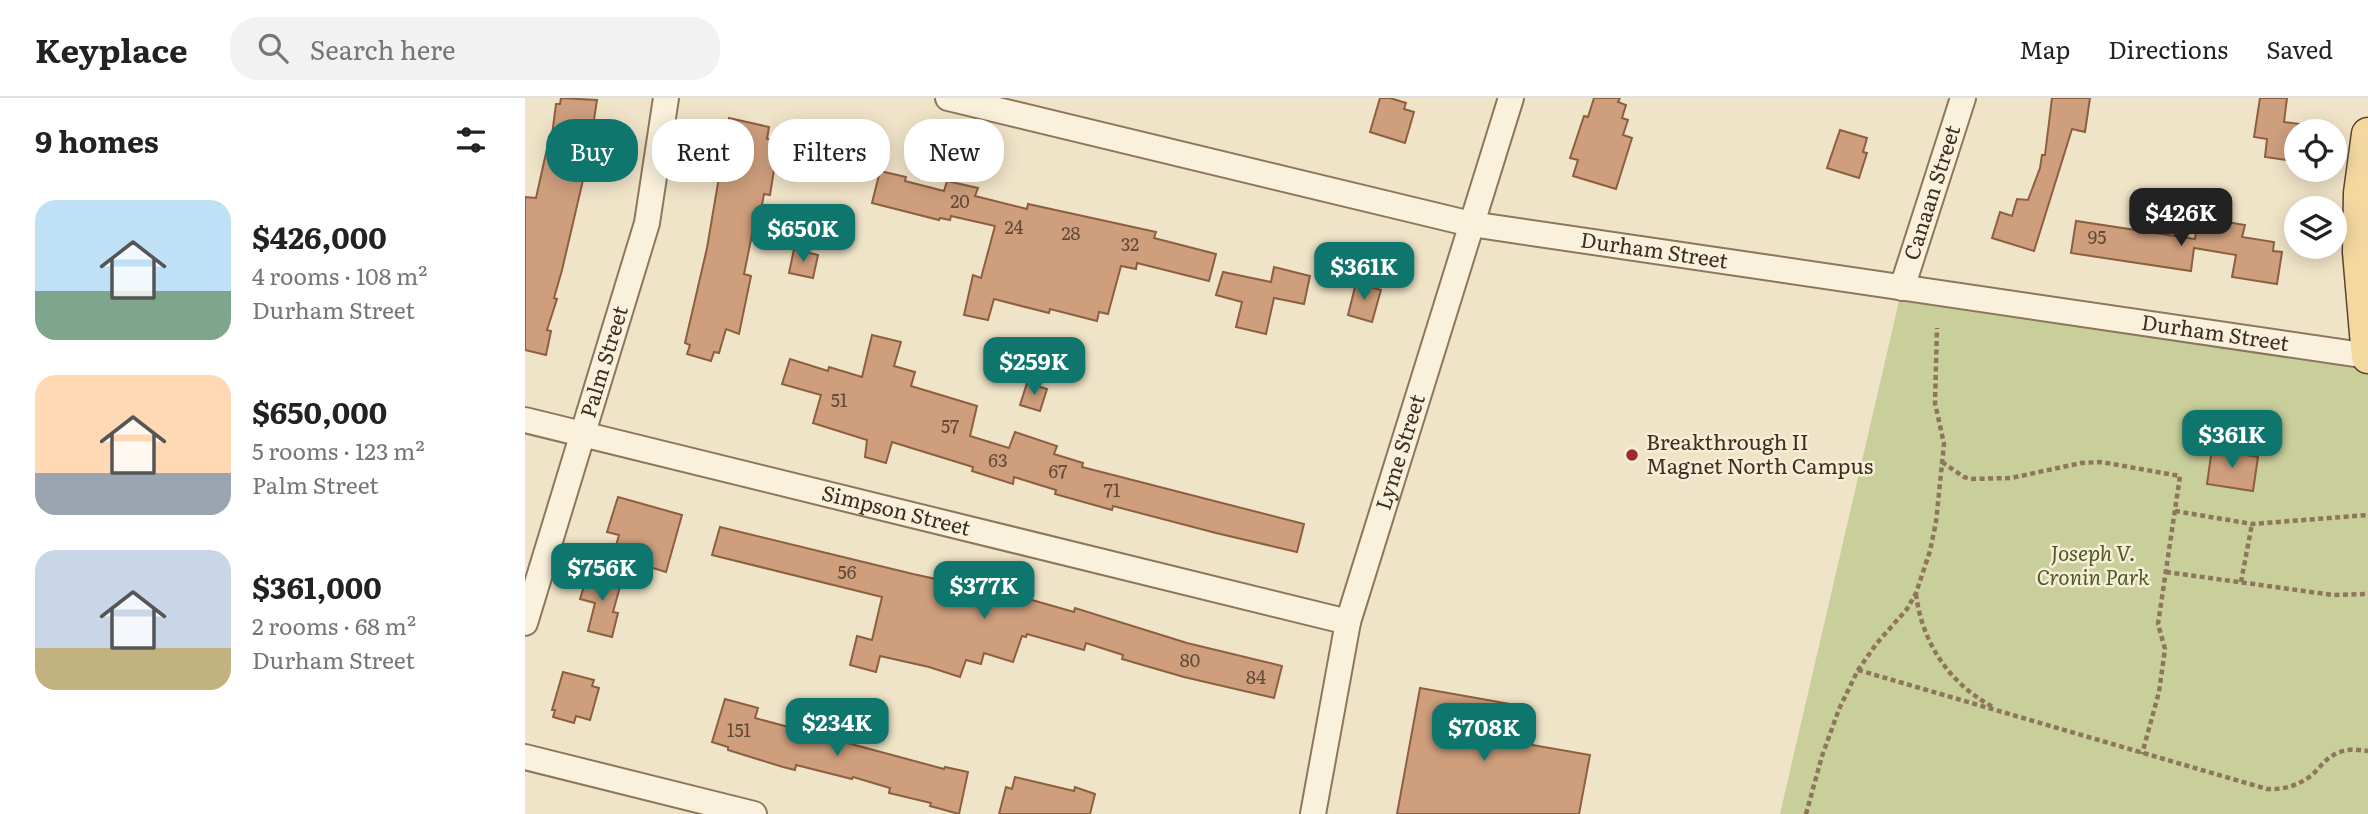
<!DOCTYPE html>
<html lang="en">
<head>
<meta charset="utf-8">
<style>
  :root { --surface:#fff; --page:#f2f2f2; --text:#222; --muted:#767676; --line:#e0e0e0; --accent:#0f766e }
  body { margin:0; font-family:Literata,serif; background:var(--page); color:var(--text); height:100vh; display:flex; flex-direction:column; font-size:26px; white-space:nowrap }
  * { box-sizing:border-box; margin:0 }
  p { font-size:23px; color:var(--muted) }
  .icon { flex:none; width:38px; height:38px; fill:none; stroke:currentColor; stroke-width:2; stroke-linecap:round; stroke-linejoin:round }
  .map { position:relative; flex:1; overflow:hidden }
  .sheet { display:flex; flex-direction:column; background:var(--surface); width:525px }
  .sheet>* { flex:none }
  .top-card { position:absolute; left:21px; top:21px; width:665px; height:63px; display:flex; gap:14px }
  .controls { position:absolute; left:1759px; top:21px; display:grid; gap:14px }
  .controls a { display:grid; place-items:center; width:63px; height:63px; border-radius:50%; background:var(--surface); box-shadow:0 4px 18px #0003; font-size:35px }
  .price { position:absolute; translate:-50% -60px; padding:0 16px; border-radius:14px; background:var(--accent); color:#fff; font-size:23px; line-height:46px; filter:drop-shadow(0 2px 4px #0008) }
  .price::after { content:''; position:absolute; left:50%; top:42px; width:21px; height:16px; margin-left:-10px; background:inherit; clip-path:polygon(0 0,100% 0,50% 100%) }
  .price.current { background:#222; color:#fff }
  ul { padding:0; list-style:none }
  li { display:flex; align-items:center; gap:21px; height:175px; padding:0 35px }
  li span { display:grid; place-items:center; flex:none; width:196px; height:140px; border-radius:21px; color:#555 }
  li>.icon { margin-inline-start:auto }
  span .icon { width:84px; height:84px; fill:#fffc; stroke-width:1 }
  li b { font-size:30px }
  h2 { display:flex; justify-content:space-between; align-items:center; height:84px; padding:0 35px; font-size:30px }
  .tag { padding:0 24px; border-radius:28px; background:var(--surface); box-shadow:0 4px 18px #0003; font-size:24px; line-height:63px }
  .tag.current { background:var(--accent); color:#fff }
  header { display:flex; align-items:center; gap:42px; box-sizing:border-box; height:98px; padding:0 35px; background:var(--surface); border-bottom:2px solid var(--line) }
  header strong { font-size:33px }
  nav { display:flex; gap:38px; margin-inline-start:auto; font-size:24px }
  .search { width:490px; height:63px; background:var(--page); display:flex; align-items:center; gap:18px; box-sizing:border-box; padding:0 24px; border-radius:28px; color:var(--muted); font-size:26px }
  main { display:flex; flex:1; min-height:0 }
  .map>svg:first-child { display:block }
  .green { fill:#c9cf9b }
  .building { fill:#cf9f7d; stroke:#8d5f41; stroke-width:2 }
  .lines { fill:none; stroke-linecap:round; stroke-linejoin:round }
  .minor-casing { stroke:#8d765c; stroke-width:28 }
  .major-casing { stroke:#5b4430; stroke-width:35 }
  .path { stroke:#8d765c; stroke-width:4.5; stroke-dasharray:5 3.5; stroke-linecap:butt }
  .minor { stroke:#faf1dc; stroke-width:24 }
  .major { stroke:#f3d9a0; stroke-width:32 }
  .poi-dot { fill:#9e2a2b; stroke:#f7eed8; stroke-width:2.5 }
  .labels { text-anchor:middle; stroke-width:5; stroke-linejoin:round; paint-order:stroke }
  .number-label { font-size:18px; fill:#624a37 }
  .street-label { font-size:21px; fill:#3d2e20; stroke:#f7eed8 }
  .poi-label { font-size:21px; fill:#3d2e20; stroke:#f7eed8; text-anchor:start }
  .park-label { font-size:21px; font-style:italic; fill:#4d5a26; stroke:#f7eed8 }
</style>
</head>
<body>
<header>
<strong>Keyplace</strong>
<div class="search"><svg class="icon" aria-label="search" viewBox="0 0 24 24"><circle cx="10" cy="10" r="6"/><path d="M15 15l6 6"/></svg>Search here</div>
<nav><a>Map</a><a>Directions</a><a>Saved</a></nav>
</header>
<main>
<section class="sheet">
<h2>9 homes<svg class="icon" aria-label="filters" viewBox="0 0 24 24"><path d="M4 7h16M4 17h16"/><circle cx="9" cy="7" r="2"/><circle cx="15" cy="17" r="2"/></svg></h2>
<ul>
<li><span style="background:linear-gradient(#bfe0f5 65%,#7fa58c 0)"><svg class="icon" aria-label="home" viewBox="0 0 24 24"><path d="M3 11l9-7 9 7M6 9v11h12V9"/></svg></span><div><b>$426,000</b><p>4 rooms · 108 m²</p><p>Durham Street</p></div></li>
<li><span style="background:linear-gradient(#ffd9b3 70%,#9aa5b1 0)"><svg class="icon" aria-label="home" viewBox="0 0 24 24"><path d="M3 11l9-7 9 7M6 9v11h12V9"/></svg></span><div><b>$650,000</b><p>5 rooms · 123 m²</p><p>Palm Street</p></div></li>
<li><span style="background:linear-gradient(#c9d6e8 70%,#c2b280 0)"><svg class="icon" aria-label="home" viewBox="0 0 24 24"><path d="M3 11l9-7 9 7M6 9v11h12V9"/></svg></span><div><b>$361,000</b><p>2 rooms · 68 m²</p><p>Durham Street</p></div></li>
</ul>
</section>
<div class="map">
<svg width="1843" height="716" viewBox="0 0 1843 716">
  <rect width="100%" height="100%" fill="#f0e4c8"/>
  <polygon class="green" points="1377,190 1843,258 1843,716 1255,716"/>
  <g class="building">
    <polygon points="36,0 72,2 65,48 70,49 63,83 58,82 37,172 29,200 32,201 22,232 26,233 21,257 0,252 0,99 11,100 25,37 27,37 31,6 35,6"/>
    <polygon points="855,0 865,0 881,5 879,11 889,14 880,45 845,34"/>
    <polygon points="1069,0 1095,0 1093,4 1101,7 1097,20 1103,22 1098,37 1107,40 1091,91 1048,78 1053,62 1045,60 1059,18 1063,19"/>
    <polygon points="1527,0 1565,0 1560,34 1547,31 1509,153 1467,140 1475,114 1487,118 1492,101 1503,102 1515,70 1517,57 1520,57"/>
    <polygon points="1735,0 1762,0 1759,24 1775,26 1773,33 1771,33 1769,63 1740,59 1742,41 1729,39"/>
    <polygon points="204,20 244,29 242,41 250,42 248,52 252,53 245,97 239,96 234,123 230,122 219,176 226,178 214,236 201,231 194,255 189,254 186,263 162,256 165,247 160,245 182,150"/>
    <polygon points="1315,32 1342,40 1338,54 1342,55 1334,80 1302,70"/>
    <polygon points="355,73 381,79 380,83 419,93 422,83 453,90 450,98 502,111 503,106 631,134 629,140 691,156 684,183 612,165 611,171 596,168 583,216 574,214 572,223 525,211 524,215 469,201 463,222 439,217 448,177 456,180 470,128 426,118 425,122 415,120 414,122 347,105"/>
    <polygon points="1673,119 1720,127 1717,139 1749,144 1748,153 1757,154 1752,186 1707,179 1711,157 1669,150 1666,173 1546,155 1551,123 1670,141"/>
    <polygon points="269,151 293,157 288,180 264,175"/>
    <polygon points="749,169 785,178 779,206 749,200 741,236 711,229 717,204 691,197 698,174 746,184"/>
    <polygon points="831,185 856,192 847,224 823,217"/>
    <polygon points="347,237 376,244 369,268 390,274 386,288 452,308 445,338 484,350 490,334 532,348 529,356 558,365 557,369 779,426 772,454 691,435 588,408 587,412 530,396 531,392 489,379 488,386 447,373 448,369 367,344 361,365 340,359 342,342 288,325 296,297 257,286 265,261 303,273 304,269 337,279"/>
    <polygon points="502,285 522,291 515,313 495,307"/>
    <polygon points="1687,351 1733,359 1728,393 1682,386"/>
    <polygon points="93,399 157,417 141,474 88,458 94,437 82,434"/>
    <polygon points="195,429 388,476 434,486 435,484 492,501 493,498 549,514 550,510 662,545 757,568 749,600 659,579 597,561 598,557 561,545 559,552 502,536 501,539 497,538 488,564 459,555 456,566 441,562 435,579 404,569 355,558 351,574 325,567 332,538 347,542 357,499 187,457"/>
    <polygon points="63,475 96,485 88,514 93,515 87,539 63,533 70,505 55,501"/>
    <polygon points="38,574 69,582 67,588 74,590 65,622 51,618 49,625 28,619 30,612 27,612"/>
    <polygon points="895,590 991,607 984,643 1065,657 1054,716 872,716"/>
    <polygon points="200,601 233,610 230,620 419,671 420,669 443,674 434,716 405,708 406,705 364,695 365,690 328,679 327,681 271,667 270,672 258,669 203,652 203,649 187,644"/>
    <polygon points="490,679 549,693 550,689 570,696 565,716 474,716 481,689 487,691"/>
  </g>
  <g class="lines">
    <defs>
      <g id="minor">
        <path id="s1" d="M423,0L946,126L1843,258"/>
        <path id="s2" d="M1377,190L1438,0"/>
        <path id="s3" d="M0,322L823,524"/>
        <path id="s4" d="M0,525L122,125L141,0"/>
        <polyline points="0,659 229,716"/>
        <path id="s5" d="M788,716L823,524L986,0"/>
      </g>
      <polyline id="major" points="1843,36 1835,95 1834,154 1843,259"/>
    </defs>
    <use href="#minor" class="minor-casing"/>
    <use href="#major" class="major-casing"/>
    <g class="path">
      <polyline points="1417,364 1439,379 1446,381 1486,380 1556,365 1576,364 1655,378 1633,526 1640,551 1634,594 1617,656"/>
      <polyline points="1650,413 1727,426 1843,417"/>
      <polyline points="1641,474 1808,497 1843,496"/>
      <polyline points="1716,484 1727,426"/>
      <path d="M1391,496C1397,545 1425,587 1470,610"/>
      <path d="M1333,572L1742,691C1759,692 1776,687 1789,675C1797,667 1803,658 1815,654C1824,650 1834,652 1843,653"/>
      <polyline points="1281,716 1297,658 1314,611 1333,572 1352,545 1382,511 1391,495 1405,453 1411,424 1419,346 1410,305 1412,230"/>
    </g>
    <use href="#minor" class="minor"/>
    <use href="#major" class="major"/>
  </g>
  <circle class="poi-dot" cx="1107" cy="357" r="7"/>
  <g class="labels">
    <g class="number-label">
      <text x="435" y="110">20</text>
      <text x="489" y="136">24</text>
      <text x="546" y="142">28</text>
      <text x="1572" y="146">95</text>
      <text x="605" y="153">32</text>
      <text x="314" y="309">51</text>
      <text x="425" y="335">57</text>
      <text x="473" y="369">63</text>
      <text x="533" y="380">67</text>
      <text x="587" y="399">71</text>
      <text x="322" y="481">56</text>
      <text x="665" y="569">80</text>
      <text x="731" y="586">84</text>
      <text x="214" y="639">151</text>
    </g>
    <g class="street-label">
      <text dy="7" stroke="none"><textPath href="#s2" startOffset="100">Canaan Street</textPath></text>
      <text dy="7" stroke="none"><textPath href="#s1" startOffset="723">Durham Street</textPath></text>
      <text dy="7" stroke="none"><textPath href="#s1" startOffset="1290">Durham Street</textPath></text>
      <text dy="7" stroke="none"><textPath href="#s4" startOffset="273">Palm Street</textPath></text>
      <text dy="7" stroke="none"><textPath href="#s5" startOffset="373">Lyme Street</textPath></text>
      <text dy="7" stroke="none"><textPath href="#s3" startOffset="382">Simpson Street</textPath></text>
    </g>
    <g class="poi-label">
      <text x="1121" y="352">Breakthrough II<tspan x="1121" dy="24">Magnet North Campus</tspan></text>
    </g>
    <g class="park-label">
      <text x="1568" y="463">Joseph V.<tspan x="1568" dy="24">Cronin Park</tspan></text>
    </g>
  </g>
</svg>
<div class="controls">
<a><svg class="icon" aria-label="locate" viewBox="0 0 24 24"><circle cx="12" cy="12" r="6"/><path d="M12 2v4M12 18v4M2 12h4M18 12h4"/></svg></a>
<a><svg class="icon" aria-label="layers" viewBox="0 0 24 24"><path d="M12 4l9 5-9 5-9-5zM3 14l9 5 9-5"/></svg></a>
</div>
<b class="price current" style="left:1656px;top:150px">$426K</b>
<b class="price" style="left:278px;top:166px">$650K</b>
<b class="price" style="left:839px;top:204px">$361K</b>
<b class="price" style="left:509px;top:299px">$259K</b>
<b class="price" style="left:1707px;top:372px">$361K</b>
<b class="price" style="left:77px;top:505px">$756K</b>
<b class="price" style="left:459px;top:523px">$377K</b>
<b class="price" style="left:312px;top:660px">$234K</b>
<b class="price" style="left:959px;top:665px">$708K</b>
<div class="top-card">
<a class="tag current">Buy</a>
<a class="tag">Rent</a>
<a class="tag">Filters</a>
<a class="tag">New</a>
</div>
</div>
</main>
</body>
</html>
